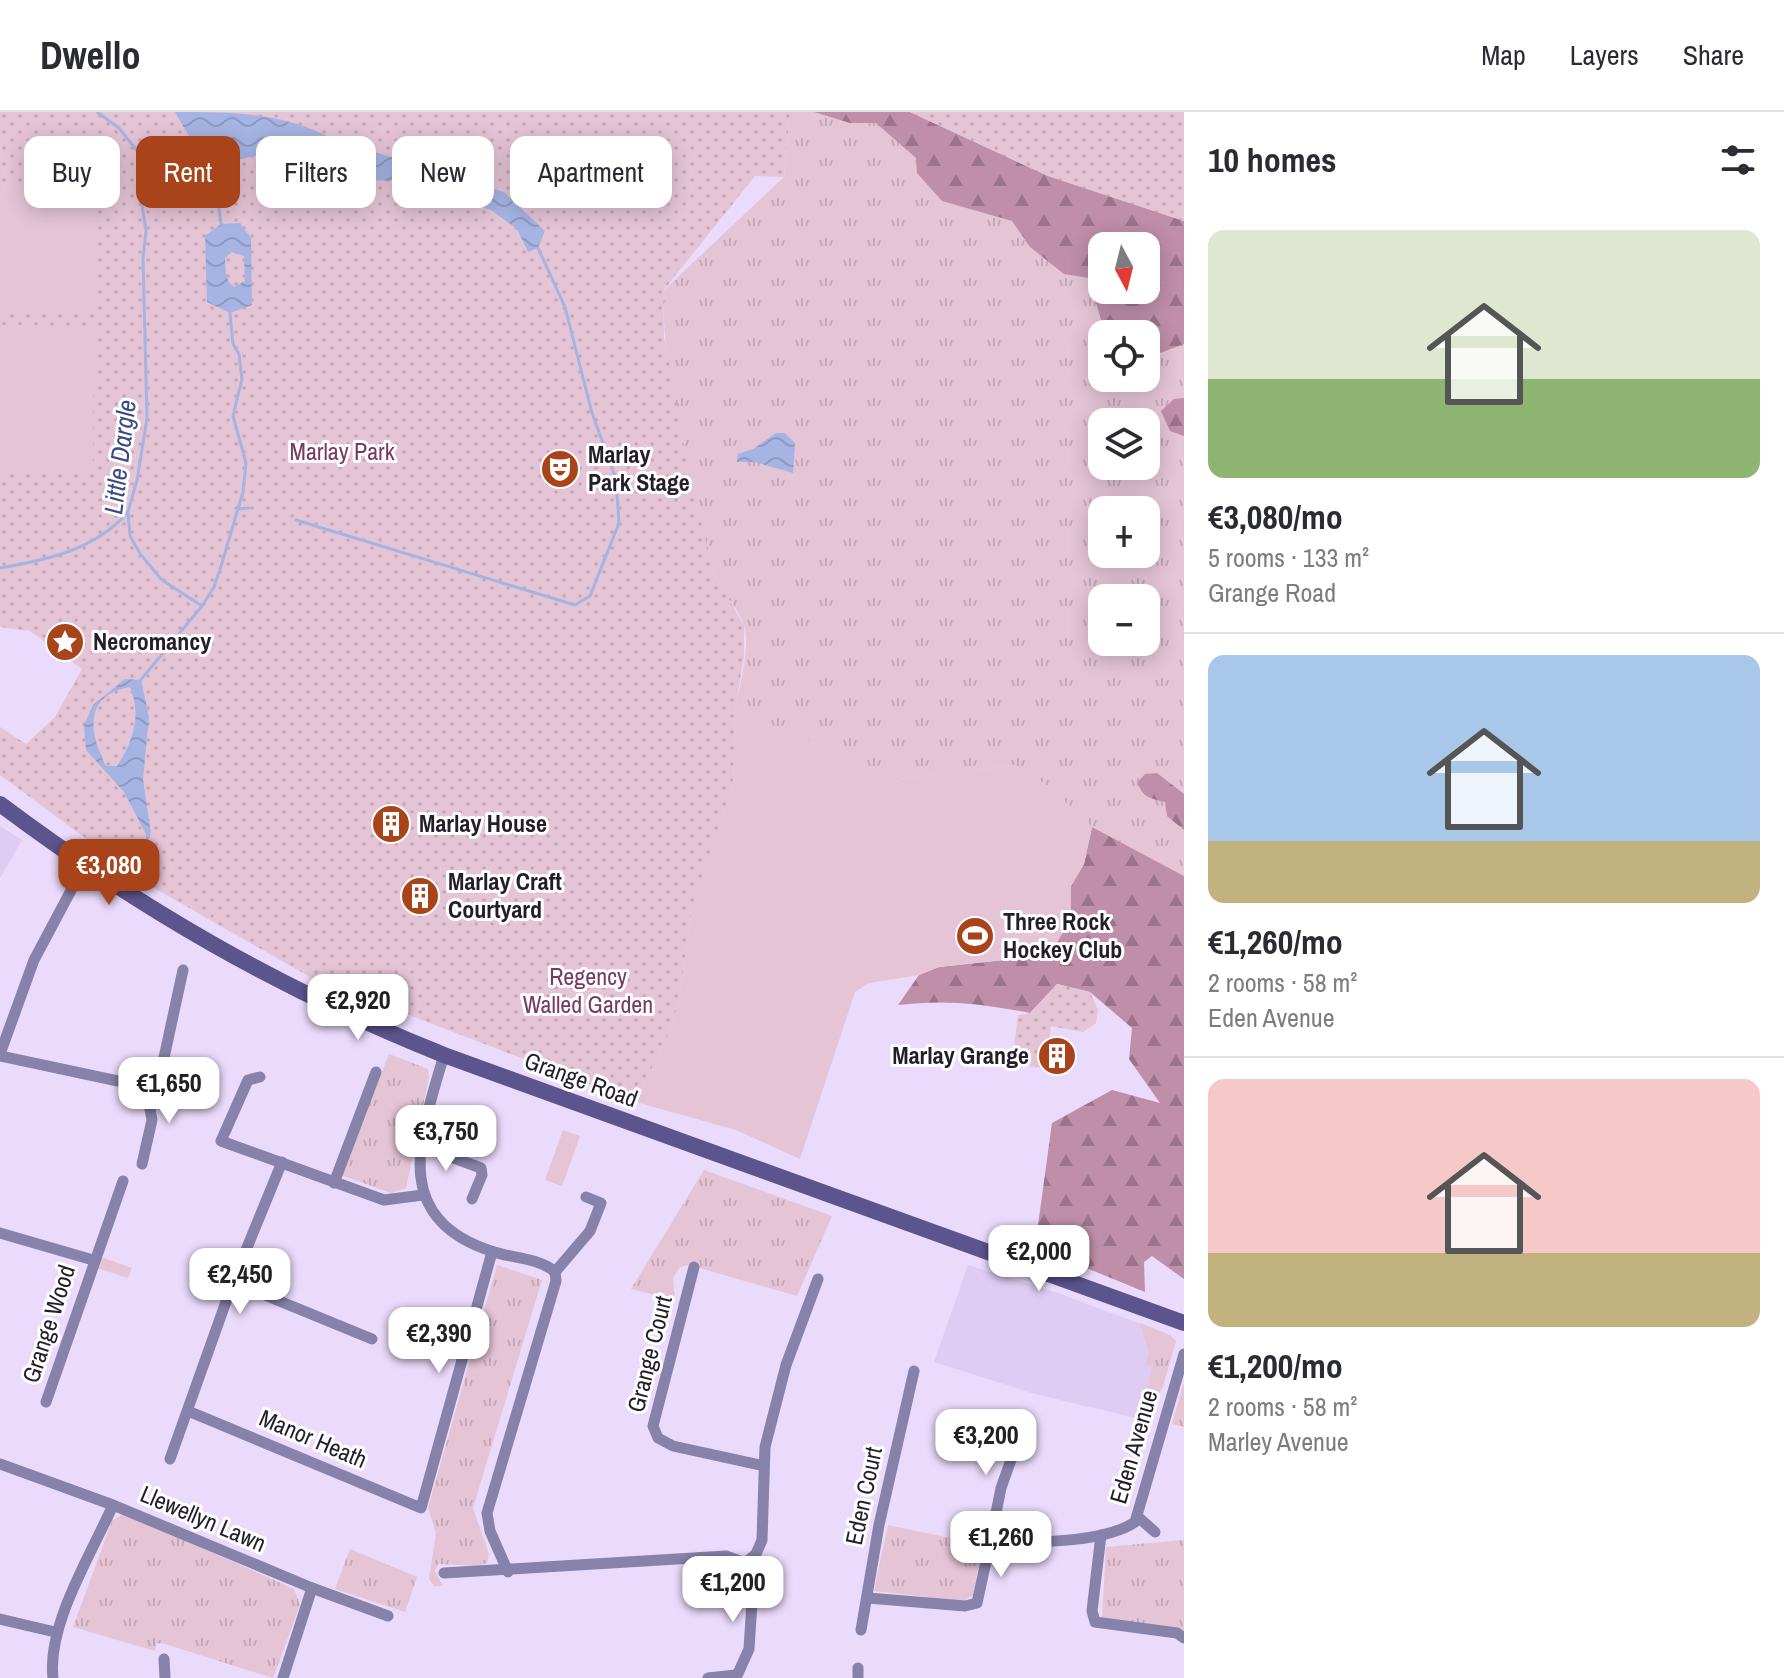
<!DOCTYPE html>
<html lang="en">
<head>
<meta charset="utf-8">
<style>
  :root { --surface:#fff; --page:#f2f2f3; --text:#2b2b33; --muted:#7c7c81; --line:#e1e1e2; --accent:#a9431a }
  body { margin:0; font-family:"Archivo Narrow",sans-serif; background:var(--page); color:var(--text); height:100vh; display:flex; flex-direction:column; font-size:30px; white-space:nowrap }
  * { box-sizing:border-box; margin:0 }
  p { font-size:26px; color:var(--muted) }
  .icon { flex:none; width:44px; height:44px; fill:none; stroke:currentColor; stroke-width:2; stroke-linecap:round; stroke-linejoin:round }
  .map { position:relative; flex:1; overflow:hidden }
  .sheet { display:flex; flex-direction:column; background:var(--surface); width:600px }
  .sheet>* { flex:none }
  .banner { position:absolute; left:24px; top:24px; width:760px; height:72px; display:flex; gap:16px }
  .needle { width:52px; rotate:173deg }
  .fabs { position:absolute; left:1088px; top:120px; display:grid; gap:16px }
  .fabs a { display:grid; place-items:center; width:72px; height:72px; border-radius:16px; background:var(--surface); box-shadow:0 4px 20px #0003; font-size:40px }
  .price { position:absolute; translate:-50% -68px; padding:0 18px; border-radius:16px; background:#fff; color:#222; font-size:26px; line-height:52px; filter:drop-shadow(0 2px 4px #0008) }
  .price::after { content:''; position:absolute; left:50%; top:48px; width:24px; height:18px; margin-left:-12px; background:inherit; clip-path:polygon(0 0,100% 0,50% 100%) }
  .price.active { background:var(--accent); color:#fff }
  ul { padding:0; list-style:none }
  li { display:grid; align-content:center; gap:16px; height:424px; padding:0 24px }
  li+li { border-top:2px solid var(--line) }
  li span { display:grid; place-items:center; height:248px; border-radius:16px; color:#555 }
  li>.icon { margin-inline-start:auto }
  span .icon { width:144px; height:144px; fill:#fffc; stroke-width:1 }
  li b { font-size:34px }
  h2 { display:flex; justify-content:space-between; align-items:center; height:96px; padding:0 24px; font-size:34px }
  .tag { padding:0 28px; border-radius:16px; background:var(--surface); box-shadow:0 4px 20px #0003; font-size:28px; line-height:72px }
  .tag.active { background:var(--accent); color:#fff }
  header { display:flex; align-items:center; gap:48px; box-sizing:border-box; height:112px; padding:0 40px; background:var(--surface); border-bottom:2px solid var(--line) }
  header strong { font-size:38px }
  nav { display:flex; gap:44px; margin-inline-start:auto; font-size:28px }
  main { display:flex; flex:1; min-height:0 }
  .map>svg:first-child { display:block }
  .built { fill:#dfccf3 }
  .grass { fill:url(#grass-tufts); fill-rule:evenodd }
  .forest { fill:url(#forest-firs); fill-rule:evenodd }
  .park { fill:url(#park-dots) }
  .pitch { fill:#e5c4d6 }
  .water { fill:url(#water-waves); fill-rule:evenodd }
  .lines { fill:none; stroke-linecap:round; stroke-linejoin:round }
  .stream { stroke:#a5b4e3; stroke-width:3 }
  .street { stroke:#8682a9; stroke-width:11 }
  .secondary { stroke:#5c548c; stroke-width:16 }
  .labels { text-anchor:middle; stroke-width:6; stroke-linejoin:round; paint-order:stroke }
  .park-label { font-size:24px; fill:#783a5f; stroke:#fff }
  .poi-label { font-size:24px; font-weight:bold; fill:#241e2a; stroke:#fff; text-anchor:start }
  .street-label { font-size:24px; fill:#241e2a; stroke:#fff }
  .water-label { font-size:26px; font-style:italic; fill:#3a4a84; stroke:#fff }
</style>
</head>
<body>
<header>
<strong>Dwello</strong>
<nav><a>Map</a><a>Layers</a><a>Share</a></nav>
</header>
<main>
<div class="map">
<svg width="1184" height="1566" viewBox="0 0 1184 1566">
  <defs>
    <pattern id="grass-tufts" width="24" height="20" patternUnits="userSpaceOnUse" patternTransform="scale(2)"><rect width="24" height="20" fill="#e5c4d6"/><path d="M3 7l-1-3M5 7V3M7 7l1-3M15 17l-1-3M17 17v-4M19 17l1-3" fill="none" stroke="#c4a8b8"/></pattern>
    <pattern id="forest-firs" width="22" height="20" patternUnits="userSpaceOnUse" patternTransform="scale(2)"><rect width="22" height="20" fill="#bf8ea9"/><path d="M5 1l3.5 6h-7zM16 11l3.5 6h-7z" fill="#9b738a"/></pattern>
    <pattern id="park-dots" width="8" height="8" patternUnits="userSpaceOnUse" patternTransform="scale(2)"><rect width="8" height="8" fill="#e5c4d6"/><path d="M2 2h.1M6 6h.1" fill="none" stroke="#c4a8b8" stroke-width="1.8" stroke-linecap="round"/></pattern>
    <pattern id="water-waves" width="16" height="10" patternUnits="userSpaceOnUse" patternTransform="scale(2)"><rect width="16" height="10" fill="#a5b4e3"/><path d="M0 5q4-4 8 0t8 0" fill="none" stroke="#8e9ac3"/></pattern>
  </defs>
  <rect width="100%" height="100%" fill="#eadafb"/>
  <g class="built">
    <polygon points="0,714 22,728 0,766"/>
    <polygon points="968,1153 1058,1181 1170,1223 1176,1229 1160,1280 1146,1285 1140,1307 1035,1282 934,1250"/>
  </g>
  <g class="grass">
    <path d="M790,0H910L998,43L1184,109V764L1092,715L1045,672L1014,653L899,667L735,598C739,574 751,537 744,513C738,495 720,480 714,460C688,373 664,269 663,179L784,65ZM1102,134H1146V178H1102ZM1102,222H1146V266H1102ZM1102,310H1146V354H1102ZM1102,398H1146V442H1102ZM1102,486H1146V530H1102Z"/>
    <polygon points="389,942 428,957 429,965 406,1076 391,1081 341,1063"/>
    <polygon points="704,1058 832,1104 797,1184 689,1153 680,1155 673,1166 675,1188 631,1177"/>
    <polygon points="95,1143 132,1156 128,1166 91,1154"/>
    <polygon points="497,1153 542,1168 473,1396 489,1442 487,1451 480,1454 438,1452 435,1459 443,1474 434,1474 429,1467 436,1421 428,1396"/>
    <polygon points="1140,1211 1170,1223 1176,1229 1162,1277 1157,1283 1146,1285 1152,1254 1146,1252 1149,1241"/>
    <polygon points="1184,1270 1184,1315 1172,1312"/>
    <polygon points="124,1401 294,1477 300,1493 273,1566 165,1532 157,1531 155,1539 73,1515 112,1409"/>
    <polygon points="888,1413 983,1433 973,1483 963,1489 874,1479"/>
    <polygon points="1184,1428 1184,1519 1102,1508 1106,1435"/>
    <polygon points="350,1437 417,1465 405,1500 335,1477"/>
  </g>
  <g class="forest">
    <path d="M814,0H910L1048,64L1184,109V232L1160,241L1146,240V222H1105L1089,166L1064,162L1030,135L1012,109L942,89L917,61L916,46L876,11H850ZM1102,134H1146V178H1102Z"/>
    <polygon points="1184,286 1184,324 1170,319 1161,299 1174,287"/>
    <path d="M1157,661L1184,682V718L1167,704L1165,690C1152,687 1141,685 1138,670L1145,662Z"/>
    <path d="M1092,715L1184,764V1167L1152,1144L1144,1150L1145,1180L1035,1135L1052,1011L1112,978L1160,991L1129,947L1132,916L1090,880L1057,872L1030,901C985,892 945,887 898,893L919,863L939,855L1049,843L1071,807V774L1084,752Z"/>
  </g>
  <g class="park">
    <polygon points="0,0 790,0 784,65 755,64 663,179 664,224 690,366 715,464 744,513 744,544 735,598 733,675 691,803 679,889 670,918 636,990 310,865 149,773 0,663 0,615 26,632 55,605 82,557 30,519 0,515"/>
    <polygon points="910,0 1184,0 1184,109 1048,64"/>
    <polygon points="1057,872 1090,880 1098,898 1096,911 1083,920 1051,914 1046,956 1012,952 1018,903 1031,901"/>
  </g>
  <g class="pitch">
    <polygon points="0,73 97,73 96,202 0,202"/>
    <polygon points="0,213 94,214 93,359 0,359"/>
    <polygon points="735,598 899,667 1014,653 1045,672 1092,715 1084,752 1071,774 1071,807 1049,843 939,855 919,863 869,871 855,880 800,1047 736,1018 636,990 670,918 679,889 691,803 733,675"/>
    <polygon points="563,1018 580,1024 562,1074 545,1068"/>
  </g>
  <g class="water">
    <path d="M175,0C233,0 281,0 333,27L504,80L545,119L538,136L528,140L517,117L491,98L405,69L352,68L318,46L270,40L237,48L224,63L223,90H213L186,40L190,26Z"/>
    <path d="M240,111L251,126L252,193L230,201L207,190L205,124L221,112ZM232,140L244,144L245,169L234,175C224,167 226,158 225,146Z"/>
    <polygon points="776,321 785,321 795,331 793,361 755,350 737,350 738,342 753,337"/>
    <path d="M125,567L141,568L149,605L143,667L151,721L148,726L124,680L86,638L84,613L93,593ZM130,575C142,603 133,630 117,654H106C89,621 83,583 130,575Z"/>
  </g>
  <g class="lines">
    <g class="stream">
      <polyline points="97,0 119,16 138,40 139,73 146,119 143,147 147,306 137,368 128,400 130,424 141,443 162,468 202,494 139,570"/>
      <polyline points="218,90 221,112"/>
      <polyline points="237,397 249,396"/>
      <polyline points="296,408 575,493 590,484 619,411 616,367 592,301 565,195 538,136"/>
      <path d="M0,456C47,448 95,438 128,400"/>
      <polyline points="202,494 214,475 222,451 243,380 246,351 233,304 242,267 239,242 233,232 230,201"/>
      <polyline points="142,748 148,725"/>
    </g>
    <g class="street">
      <polyline points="0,942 34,848 84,754"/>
      <path d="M444,943C421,1022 388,1105 491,1139C510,1146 540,1146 555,1160"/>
      <polyline points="0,944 146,975 162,955 183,858"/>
      <polyline points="260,965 248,968 221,1029 384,1088 423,1083"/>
      <polyline points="421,1034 481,1056 482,1063 472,1087"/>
      <polyline points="142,1052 152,1008 146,975"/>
      <polyline points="334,1071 376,960"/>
      <polyline points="0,1121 93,1148"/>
      <polyline points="694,1155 653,1314 658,1326 673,1334 764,1354"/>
      <polyline points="555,1160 590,1119 601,1091 586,1085"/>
      <polyline points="233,1170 372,1227"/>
      <polyline points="46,1290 123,1069"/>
      <polyline points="188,1299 421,1396 492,1140"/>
      <polyline points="170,1347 233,1170 282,1050"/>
      <polyline points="0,1352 113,1393 312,1476 388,1504"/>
      <polyline points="1137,1404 1155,1420"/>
      <polyline points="1101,1423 1092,1499 1095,1510 1177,1521 1184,1526"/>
      <polyline points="990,1431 1001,1376 1024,1311"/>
      <polyline points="745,1451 756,1442 762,1428 765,1335 786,1253 818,1167"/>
      <polyline points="508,1460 490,1419 487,1401 556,1169 555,1160"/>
      <polyline points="444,1461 726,1444 745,1451"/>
      <path d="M868,1486L965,1494L977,1491L990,1431C1029,1430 1103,1432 1135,1410L1184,1242"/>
      <polyline points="0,1507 55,1520"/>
      <polyline points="861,1518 879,1413 914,1259"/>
      <polyline points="164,1547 165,1566"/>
      <path d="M53,1566C47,1512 91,1443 113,1393"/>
      <polyline points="283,1566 312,1476"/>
      <polyline points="708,1566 736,1563"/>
      <polyline points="736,1566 749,1537 752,1490 745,1451"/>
      <polyline points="858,1566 858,1556"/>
    </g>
    <path class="secondary" d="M0,692C140,797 281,878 444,943L1184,1211"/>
  </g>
  <defs>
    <symbol id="theatre-disc" viewBox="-11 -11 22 22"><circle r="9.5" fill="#a9431a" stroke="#fff"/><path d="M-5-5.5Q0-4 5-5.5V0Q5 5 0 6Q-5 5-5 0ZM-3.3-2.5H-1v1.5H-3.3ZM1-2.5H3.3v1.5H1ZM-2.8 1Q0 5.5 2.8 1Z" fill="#fff"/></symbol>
    <symbol id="sight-disc" viewBox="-11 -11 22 22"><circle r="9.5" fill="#a9431a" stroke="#fff"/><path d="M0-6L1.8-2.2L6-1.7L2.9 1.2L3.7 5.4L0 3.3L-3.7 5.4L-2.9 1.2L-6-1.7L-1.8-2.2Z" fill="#fff"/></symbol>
    <symbol id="building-disc" viewBox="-11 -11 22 22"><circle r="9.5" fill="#a9431a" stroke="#fff"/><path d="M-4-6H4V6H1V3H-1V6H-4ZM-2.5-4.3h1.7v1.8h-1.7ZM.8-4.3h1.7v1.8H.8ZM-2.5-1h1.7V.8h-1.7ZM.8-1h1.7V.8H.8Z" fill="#fff"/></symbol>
    <symbol id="stadium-disc" viewBox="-11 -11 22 22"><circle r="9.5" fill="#a9431a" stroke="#fff"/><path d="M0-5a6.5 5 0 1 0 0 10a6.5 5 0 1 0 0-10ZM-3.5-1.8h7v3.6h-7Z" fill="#fff"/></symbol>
  </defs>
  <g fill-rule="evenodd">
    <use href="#theatre-disc" x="538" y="335" width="44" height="44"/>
    <use href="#sight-disc" x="43" y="508" width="44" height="44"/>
    <use href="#building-disc" x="369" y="690" width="44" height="44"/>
    <use href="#building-disc" x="398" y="762" width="44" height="44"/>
    <use href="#stadium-disc" x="953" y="802" width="44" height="44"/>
    <use href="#building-disc" x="1035" y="922" width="44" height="44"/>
  </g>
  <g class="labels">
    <g class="park-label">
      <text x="342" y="348">Marlay Park</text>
      <text x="588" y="873">Regency<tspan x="588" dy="28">Walled Garden</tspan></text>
    </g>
    <g class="poi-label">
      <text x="588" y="351">Marlay<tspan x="588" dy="28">Park Stage</tspan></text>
      <text x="93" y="538">Necromancy</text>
      <text x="419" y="720">Marlay House</text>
      <text x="448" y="778">Marlay Craft<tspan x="448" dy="28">Courtyard</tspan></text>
      <text x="1003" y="818">Three Rock<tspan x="1003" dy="28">Hockey Club</tspan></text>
      <text x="1029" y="952" text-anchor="end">Marlay Grange</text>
    </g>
    <g class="street-label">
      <text transform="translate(581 968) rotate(20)" y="8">Grange Road</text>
      <text transform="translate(49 1212) rotate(-72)" y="8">Grange Wood</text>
      <text transform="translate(650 1242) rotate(-76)" y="8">Grange Court</text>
      <text transform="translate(313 1327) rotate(23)" y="8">Manor Heath</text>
      <text transform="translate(1134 1335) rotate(-74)" y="8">Eden Avenue</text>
      <text transform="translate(864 1384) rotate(-78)" y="8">Eden Court</text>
      <text transform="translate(203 1407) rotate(23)" y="8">Llewellyn Lawn</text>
    </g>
    <g class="water-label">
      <text transform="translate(120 345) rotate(-83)" y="9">Little Dargle</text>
    </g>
  </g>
</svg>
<div class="fabs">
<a><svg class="needle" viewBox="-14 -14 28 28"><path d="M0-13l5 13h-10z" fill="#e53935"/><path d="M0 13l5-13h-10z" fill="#7c7c81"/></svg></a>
<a><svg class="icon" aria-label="locate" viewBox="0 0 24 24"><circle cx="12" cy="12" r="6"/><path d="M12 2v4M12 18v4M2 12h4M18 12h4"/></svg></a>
<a><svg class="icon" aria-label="layers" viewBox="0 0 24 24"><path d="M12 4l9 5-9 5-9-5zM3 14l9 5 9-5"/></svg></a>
<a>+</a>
<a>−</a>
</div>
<b class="price active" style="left:109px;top:795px">€3,080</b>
<b class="price" style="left:358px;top:930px">€2,920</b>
<b class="price" style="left:169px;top:1013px">€1,650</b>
<b class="price" style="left:446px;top:1061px">€3,750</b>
<b class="price" style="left:1039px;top:1181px">€2,000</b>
<b class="price" style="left:240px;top:1204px">€2,450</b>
<b class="price" style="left:439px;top:1263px">€2,390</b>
<b class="price" style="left:986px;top:1365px">€3,200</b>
<b class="price" style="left:1001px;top:1467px">€1,260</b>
<b class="price" style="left:733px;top:1512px">€1,200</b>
<div class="banner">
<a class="tag">Buy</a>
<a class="tag active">Rent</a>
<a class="tag">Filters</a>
<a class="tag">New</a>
<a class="tag">Apartment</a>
</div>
</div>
<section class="sheet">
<h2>10 homes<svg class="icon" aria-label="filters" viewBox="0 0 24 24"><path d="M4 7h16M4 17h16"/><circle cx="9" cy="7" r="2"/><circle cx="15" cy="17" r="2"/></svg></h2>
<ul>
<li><span style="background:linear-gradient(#dfe7d0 60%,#8fb573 0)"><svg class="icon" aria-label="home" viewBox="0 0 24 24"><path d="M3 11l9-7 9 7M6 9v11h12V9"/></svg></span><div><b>€3,080/mo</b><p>5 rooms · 133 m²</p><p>Grange Road</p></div></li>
<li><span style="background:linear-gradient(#a9c7e8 75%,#c2b280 0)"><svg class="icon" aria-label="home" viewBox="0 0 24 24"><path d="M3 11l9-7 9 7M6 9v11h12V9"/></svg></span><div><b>€1,260/mo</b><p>2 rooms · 58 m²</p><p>Eden Avenue</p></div></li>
<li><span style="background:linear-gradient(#f6c9c9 70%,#c2b280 0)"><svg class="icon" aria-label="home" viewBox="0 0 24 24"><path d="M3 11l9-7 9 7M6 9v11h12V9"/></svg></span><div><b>€1,200/mo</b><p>2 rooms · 58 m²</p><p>Marley Avenue</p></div></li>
</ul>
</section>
</main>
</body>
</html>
